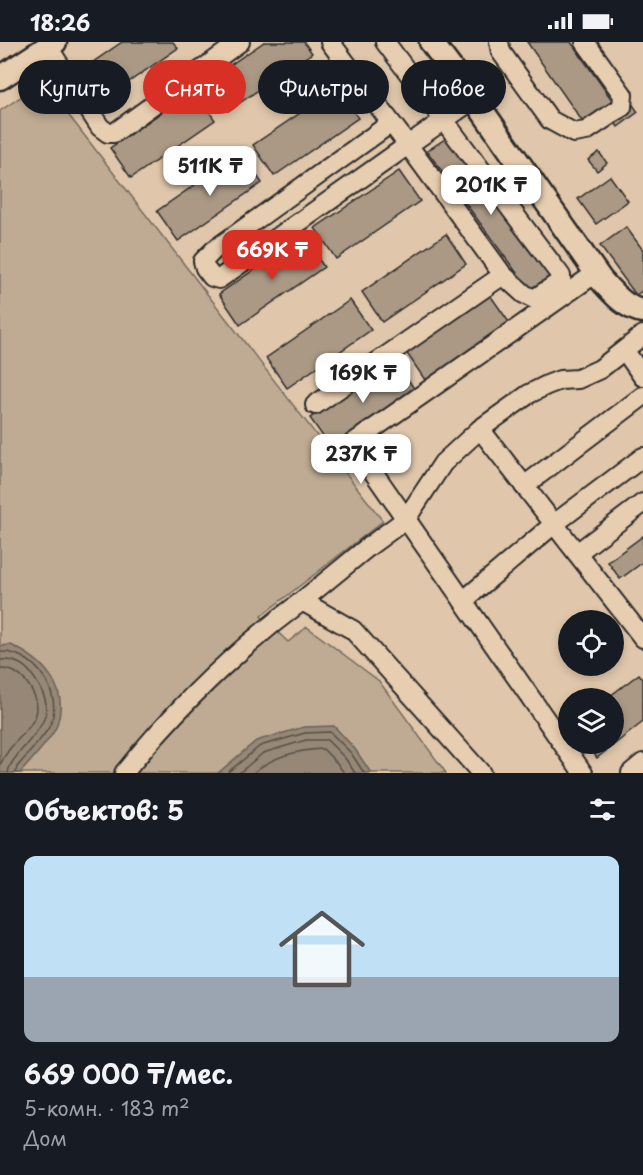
<!DOCTYPE html>
<html lang="ru">
<head>
<meta charset="utf-8">
<style>
  :root { --surface:#171b24; --page:#242831; --text:#f1f3f6; --muted:#9ea1a6; --line:#363941; --accent:#d93025 }
  body { margin:0; font-family:"Playpen Sans",sans-serif; background:var(--page); color:var(--text); height:100vh; display:flex; flex-direction:column; font-size:22px; white-space:nowrap }
  * { box-sizing:border-box; margin:0 }
  p { font-size:20px; color:var(--muted) }
  .icon { flex:none; width:33px; height:33px; fill:none; stroke:currentColor; stroke-width:2; stroke-linecap:round; stroke-linejoin:round }
  .map { position:relative; height:731px; overflow:hidden }
  .panel { display:flex; flex-direction:column; background:var(--surface); flex:1 }
  .panel>* { flex:none }
  .hud { position:absolute; left:18px; top:18px; width:608px; height:54px; display:flex; gap:12px }
  .fabs { position:absolute; left:558px; top:568px; display:grid; gap:12px }
  .fabs a { display:grid; place-items:center; width:66px; height:66px; border-radius:50%; background:var(--surface); box-shadow:0 3px 9px #0003; font-size:30px }
  .price { position:absolute; translate:-50% -51px; padding:0 14px; border-radius:12px; background:#fff; color:#222; font-size:20px; line-height:39px; filter:drop-shadow(0 2px 3px #0008) }
  .price::after { content:''; position:absolute; left:50%; top:36px; width:18px; height:14px; margin-left:-9px; background:inherit; clip-path:polygon(0 0,100% 0,50% 100%) }
  .price.current { background:var(--accent); color:#fff }
  ul { padding:0; list-style:none }
  li { display:grid; align-content:center; gap:12px; height:318px; padding:0 24px }
  li+li { border-top:2px solid var(--line) }
  li span { display:grid; place-items:center; height:186px; border-radius:12px; color:#555 }
  li>.icon { margin-inline-start:auto }
  span .icon { width:108px; height:108px; fill:#fffc; stroke-width:1 }
  li b { font-size:26px }
  h2 { display:flex; justify-content:space-between; align-items:center; height:72px; padding:0 24px; font-size:26px }
  .chip { padding:0 21px; border-radius:27px; background:var(--surface); box-shadow:0 3px 9px #0003; font-size:21px; line-height:54px }
  .chip.current { background:var(--accent); color:#fff }
  .status { display:flex; justify-content:space-between; align-items:center; height:42px; padding:0 30px; background:var(--surface); direction:ltr }
  .status svg { height:16px; fill:currentColor }
  .map>svg:first-child { display:block }
  .green { fill:#bfab93; stroke:#756b5f; stroke-width:1.5 }
  .water { fill:#968776; stroke:#6b6258; stroke-width:1.5 }
  .lines { fill:none; stroke-linecap:round; stroke-linejoin:round }
  .shore { stroke:#565049; stroke-width:1.5 }
  .building { fill:#ab9985; stroke:#2b2b2b; stroke-width:1.5 }
  .minor-casing { stroke:#2b2b2b; stroke-width:22 }
  .major-casing { stroke:#2b2b2b; stroke-width:27 }
  .minor { stroke:#e8ceb0; stroke-width:18 }
  .major { stroke:#e8ceb0; stroke-width:22 }
</style>
</head>
<body>
<div class="status"><b>18:26</b><svg viewBox="0 0 49 12"><path d="M0 12V9h3v3zM5 12V6h3v6zM10 12V3h3v9zM15 12V0h3v12zM26 1h20v11H26zM47 4h2v5h-2z"/></svg></div>
<div class="map">
<svg width="643" height="731" viewBox="0 0 643 731">
  <rect width="100%" height="100%" fill="#e0c7ab"/>
  <filter id="ink" filterUnits="userSpaceOnUse"><feTurbulence type="fractalNoise" baseFrequency=".0167" numOctaves="2"/><feDisplacementMap in="SourceGraphic" scale="12" xChannelSelector="R" yChannelSelector="G"/><feConvolveMatrix kernelMatrix="1 2 1 2 8 2 1 2 1" color-interpolation-filters="sRGB"/></filter>
  <g filter="url(#ink)">
    <polygon class="green" points="43,40 383,479 261,574 288,600 307,585 379,639 446,731 0,731 0,69"/>
    <g class="water">
      <path d="M11,603C43,618 70,645 57,683C54,694 29,721 20,731H0V604Z"/>
      <polygon points="334,684 355,707 371,731 218,731 256,699 304,685"/>
    </g>
    <g class="lines">
      <g class="shore">
        <path d="M0,610C33,608 63,649 51,681C48,691 25,715 17,725L16,731"/>
        <path d="M0,618C13,617 25,622 32,633C59,669 44,681 19,711C14,718 9,722 8,731"/>
        <path d="M0,627C12,626 20,632 27,641C57,681 11,691 0,724"/>
        <polyline points="227,731 260,704 305,691 330,690 351,711 364,731"/>
        <polyline points="239,731 263,711 306,698 327,698 345,716 355,731"/>
        <path d="M253,731C273,714 297,708 323,707L337,721L344,731"/>
      </g>
    </g>
    <g class="building">
      <polygon points="122,0 173,0 178,6 94,64 73,34"/>
      <polygon points="264,0 304,0 312,11 228,69 207,39"/>
      <polygon points="527,0 571,0 617,65 587,86"/>
      <polygon points="337,46 358,76 274,134 253,103"/>
      <polygon points="194,48 215,78 131,136 110,106"/>
      <polygon points="631,60 638,70 618,85 611,75"/>
      <polygon points="448,95 555,237 533,253 427,109"/>
      <polygon points="599,110 607,121 597,129 588,118"/>
      <polygon points="241,111 262,141 178,199 157,169"/>
      <polygon points="399,129 420,159 336,217 315,186"/>
      <polygon points="610,134 628,159 596,182 578,157"/>
      <polygon points="626,185 643,208 643,248 636,253 600,204"/>
      <polygon points="446,192 466,222 382,280 362,250"/>
      <polygon points="303,194 324,225 240,283 219,252"/>
      <polygon points="490,253 511,283 427,341 406,310"/>
      <polygon points="350,258 371,288 287,346 266,316"/>
      <polygon points="395,318 415,348 331,406 310,376"/>
      <polygon points="643,494 643,520 620,537 608,520"/>
      <polygon points="639,632 643,637 643,680 597,716 587,702 614,702 614,657 606,657"/>
    </g>
    <g class="lines">
      <defs>
        <g id="minor">
          <polyline points="330,0 408,103 474,57"/>
          <polyline points="385,0 561,234 561,239 534,257 524,252 503,233"/>
          <polyline points="499,0 501,10 550,78 574,91 586,89 622,65 623,53 585,0"/>
          <polyline points="48,5 100,85 108,91 114,91 240,0"/>
          <polyline points="625,309 643,335"/>
          <polyline points="315,363 503,233 408,103 219,237 212,235 205,226 203,219 214,208 391,81"/>
          <polyline points="480,387 643,596"/>
          <polyline points="524,444 643,354"/>
          <polyline points="577,511 643,461"/>
          <polyline points="302,559 368,505 406,477 443,421 480,387 529,352 547,343 560,338 578,337 600,327 643,293"/>
          <polyline points="463,559 554,482 643,415"/>
          <path d="M124,731C176,666 235,609 302,559L353,588L481,731"/>
          <polyline points="583,731 353,401 596,231"/>
          <polyline points="631,731 643,721"/>
        </g>
        <g id="major">
          <path d="M431,0L474,57L601,238C612,250 626,267 643,269"/>
          <polyline points="0,36 55,0"/>
        </g>
      </defs>
      <use href="#minor" class="minor-casing"/>
      <use href="#major" class="major-casing"/>
      <use href="#minor" class="minor"/>
      <use href="#major" class="major"/>
    </g>
  </g>
</svg>
<div class="fabs">
<a><svg class="icon" aria-label="locate" viewBox="0 0 24 24"><circle cx="12" cy="12" r="6"/><path d="M12 2v4M12 18v4M2 12h4M18 12h4"/></svg></a>
<a><svg class="icon" aria-label="layers" viewBox="0 0 24 24"><path d="M12 4l9 5-9 5-9-5zM3 14l9 5 9-5"/></svg></a>
</div>
<b class="price" style="left:210px;top:155px">511K ₸</b>
<b class="price" style="left:491px;top:174px">201K ₸</b>
<b class="price current" style="left:272px;top:239px">669K ₸</b>
<b class="price" style="left:363px;top:362px">169K ₸</b>
<b class="price" style="left:361px;top:443px">237K ₸</b>
<div class="hud">
<a class="chip">Купить</a>
<a class="chip current">Снять</a>
<a class="chip">Фильтры</a>
<a class="chip">Новое</a>
</div>
</div>
<section class="panel">
<h2>Объектов: 5<svg class="icon" aria-label="filters" viewBox="0 0 24 24"><path d="M4 7h16M4 17h16"/><circle cx="9" cy="7" r="2"/><circle cx="15" cy="17" r="2"/></svg></h2>
<ul>
<li><span style="background:linear-gradient(#bfe0f5 65%,#9aa5b1 0)"><svg class="icon" aria-label="home" viewBox="0 0 24 24"><path d="M3 11l9-7 9 7M6 9v11h12V9"/></svg></span><div><b>669 000 ₸/мес.</b><p>5-комн. · 183 m²</p><p>Дом</p></div></li>
</ul>
</section>
</body>
</html>
